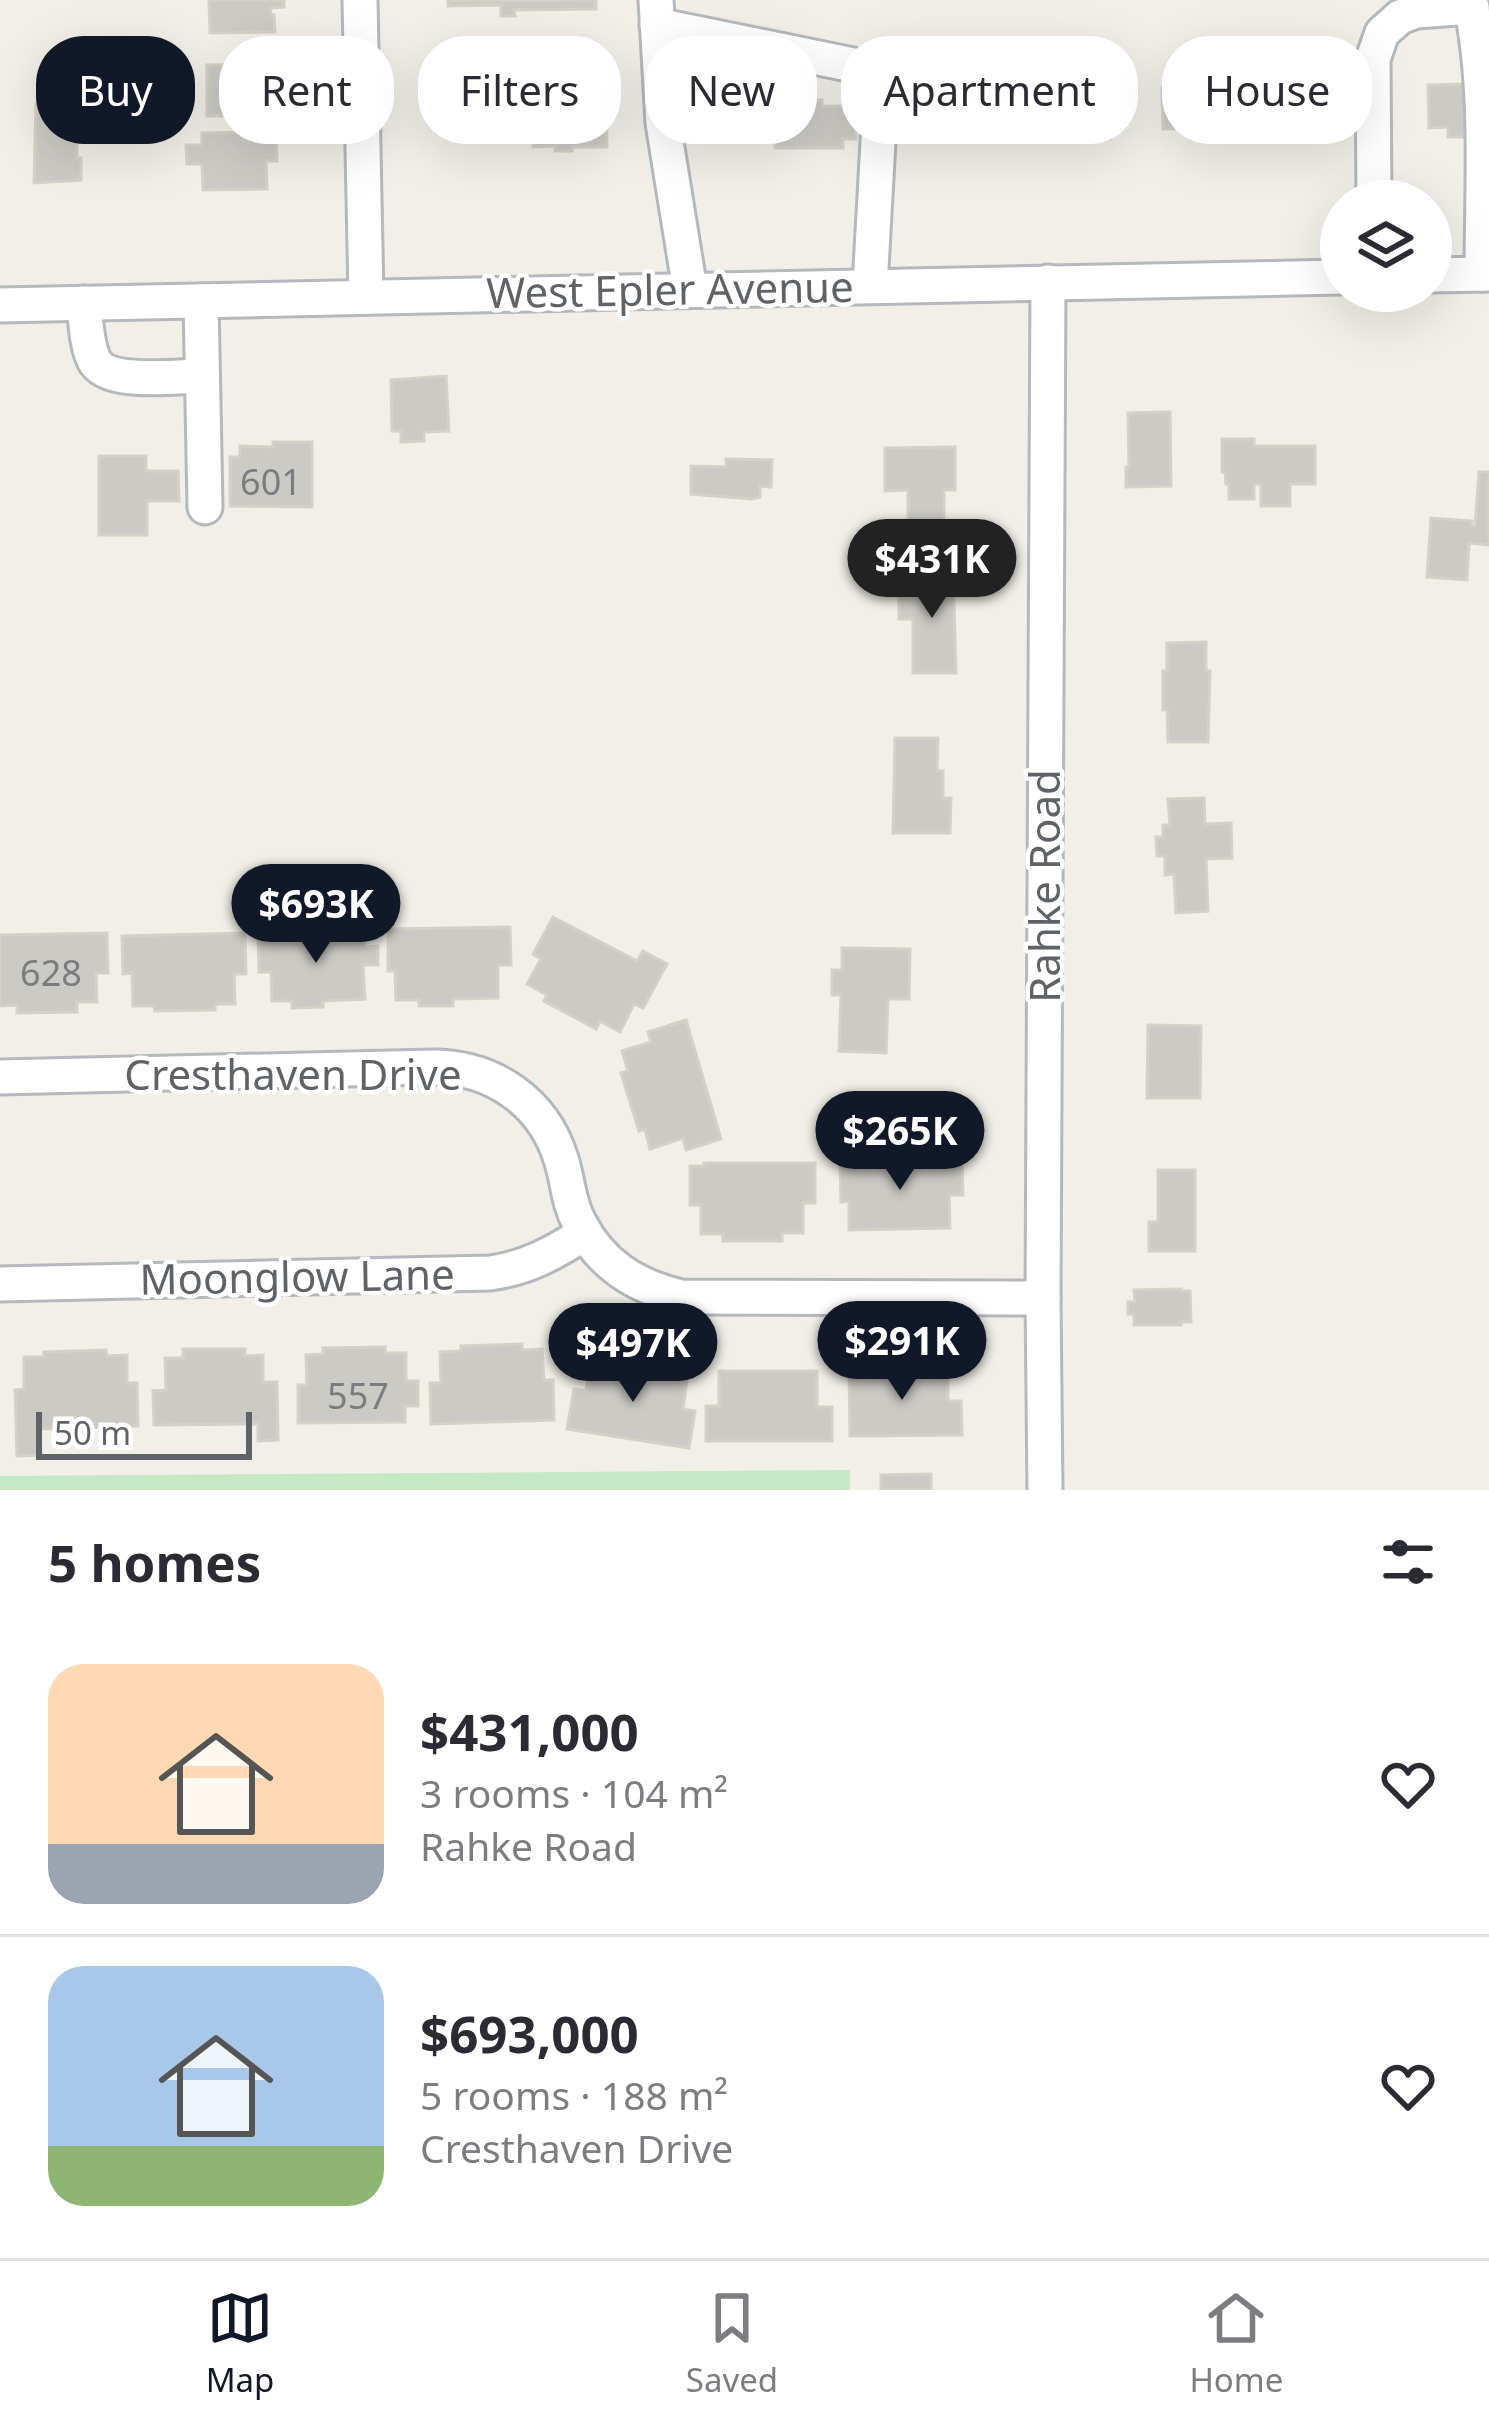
<!DOCTYPE html>
<html lang="en">
<head>
<meta charset="utf-8">
<style>
  :root { --surface:#fff; --page:#f7f7f7; --text:#2b2b33; --muted:#7c7c81; --line:#e1e1e2; --accent:#111827 }
  body { margin:0; font-family:"Noto Sans",sans-serif; background:var(--page); color:var(--text); height:100vh; display:flex; flex-direction:column; font-size:45px; white-space:nowrap }
  * { box-sizing:border-box; margin:0 }
  p { font-size:39px; color:var(--muted) }
  .icon { flex:none; width:66px; height:66px; fill:none; stroke:currentColor; stroke-width:2; stroke-linecap:round; stroke-linejoin:round }
  .map { position:relative; height:1490px; overflow:hidden }
  .drawer { display:flex; flex-direction:column; background:var(--surface); flex:1 }
  .drawer>* { flex:none }
  .banner { position:absolute; left:36px; top:36px; width:1419px; height:108px; display:flex; gap:24px }
  .buttons { position:absolute; left:1320px; top:180px; display:grid; gap:24px }
  .buttons a { display:grid; place-items:center; width:132px; height:132px; border-radius:50%; background:var(--surface); box-shadow:0 12px 48px #0002; font-size:60px }
  .scale { position:absolute; left:36px; bottom:30px; width:216px; box-sizing:border-box; padding-left:12px; border:6px solid #5f6368; border-top:0; font-size:33px; line-height:42px; white-space:nowrap; color:#5f6368; -webkit-text-stroke:9px #fff; paint-order:stroke }
  .price { position:absolute; translate:-50% -102px; padding:0 27px; border-radius:42px; background:var(--accent); color:#fff; font-size:39px; line-height:78px; filter:drop-shadow(0 3px 6px #0008) }
  .price::after { content:''; position:absolute; left:50%; top:72px; width:36px; height:27px; margin-left:-18px; background:inherit; clip-path:polygon(0 0,100% 0,50% 100%) }
  .price.on { background:#222; color:#fff }
  ul { padding:0; list-style:none }
  li { display:flex; align-items:center; gap:36px; height:300px; padding:0 48px }
  li+li { border-top:3px solid var(--line) }
  li span { display:grid; place-items:center; flex:none; width:336px; height:240px; border-radius:36px; color:#555 }
  li>.icon { margin-inline-start:auto }
  span .icon { width:144px; height:144px; fill:#fffc; stroke-width:1 }
  li b { font-size:51px }
  h2 { display:flex; justify-content:space-between; align-items:center; height:144px; padding:0 48px; font-size:51px }
  .chip { padding:0 42px; border-radius:48px; background:var(--surface); box-shadow:0 12px 48px #0002; font-size:42px; line-height:108px }
  .chip.on { background:var(--accent); color:#fff }
  .tab-bar { display:flex; justify-content:space-around; align-items:center; height:168px; border-top:3px solid var(--line); background:var(--surface); font-size:33px; color:var(--muted) }
  .tab-bar a { display:grid; justify-items:center; gap:6px }
  .tab-bar .on { color:var(--accent) }
  .map>svg:first-child { display:block }
  .green { fill:#c5e8c5 }
  .building { fill:#cccac5; stroke:#d6d1c6; stroke-width:3 }
  .lines { fill:none; stroke-linecap:round; stroke-linejoin:round }
  .minor-casing { stroke:#b5b8bc; stroke-width:39 }
  .minor { stroke:#fff; stroke-width:33 }
  .labels { text-anchor:middle; stroke-width:9; stroke-linejoin:round; paint-order:stroke }
  .number-label { font-size:36px; fill:#7a7d7f }
  .street-label { font-size:42px; fill:#5f6368; stroke:#fff }
</style>
</head>
<body>
<div class="map">
<svg width="1489" height="1490" viewBox="0 0 1489 1490">
  <rect width="100%" height="100%" fill="#f1efe8"/>
  <polygon class="green" points="850,1470 850,1490 0,1490 0,1476"/>
  <g class="building">
    <polygon points="209,0 284,0 284,7 270,8 271,15 274,15 275,32 210,33"/>
    <polygon points="448,0 596,0 596,9 514,10 515,16 501,16 501,5 448,6"/>
    <polygon points="278,64 278,116 207,116 207,65"/>
    <polygon points="1468,84 1469,137 1448,137 1448,127 1429,128 1428,85"/>
    <polygon points="1162,88 1210,88 1211,128 1163,129"/>
    <polygon points="1346,88 1347,133 1306,135 1304,89"/>
    <polygon points="590,89 606,89 607,147 572,147 572,151 555,151 555,146 533,147 533,101 580,99 580,93 590,93"/>
    <polygon points="1073,91 1114,91 1115,126 1110,126 1110,139 1077,139 1077,126 1074,126"/>
    <polygon points="799,100 822,100 822,106 845,106 845,115 856,114 856,139 843,139 843,148 775,148 775,142 750,142 750,112 775,112 774,106 799,105"/>
    <polygon points="36,104 76,104 77,158 81,158 81,180 34,183"/>
    <polygon points="261,128 276,128 277,161 266,161 267,189 203,190 202,164 187,164 186,145 202,145 202,133 261,132"/>
    <polygon points="446,376 449,431 424,432 424,441 401,442 401,431 392,431 391,380"/>
    <polygon points="1170,412 1171,486 1126,487 1126,467 1129,467 1128,413"/>
    <polygon points="1222,439 1254,439 1254,446 1315,446 1315,484 1290,484 1290,506 1261,506 1261,484 1254,484 1254,499 1229,499 1229,484 1226,484 1225,472 1222,472"/>
    <polygon points="273,442 312,442 312,507 230,506 230,457 240,457 240,446 273,447"/>
    <polygon points="955,447 955,490 944,490 944,534 908,534 908,490 885,491 885,448"/>
    <polygon points="99,456 146,456 146,471 178,471 179,501 147,501 147,535 99,535"/>
    <polygon points="726,459 772,460 771,487 760,486 760,497 752,499 691,494 691,466 726,467"/>
    <polygon points="1479,472 1489,472 1489,545 1469,543 1467,580 1427,577 1431,518 1472,521 1471,526 1475,527"/>
    <polygon points="914,570 953,570 956,673 913,673 913,619 899,619 899,596 914,596"/>
    <polygon points="1206,642 1206,671 1210,671 1208,742 1168,742 1167,709 1163,710 1163,671 1167,671 1167,643"/>
    <polygon points="895,738 938,738 937,771 943,771 943,798 951,798 950,833 893,833"/>
    <polygon points="1204,798 1205,824 1231,823 1232,858 1206,859 1208,911 1176,913 1174,874 1165,875 1165,856 1157,856 1156,837 1163,837 1163,825 1170,825 1168,799"/>
    <polygon points="553,917 637,961 643,951 667,964 643,1008 634,1004 620,1032 600,1021 596,1029 544,1001 547,995 527,984 541,959 533,954"/>
    <polygon points="510,927 511,965 498,965 498,998 453,999 453,1006 419,1006 419,1000 396,1000 395,971 388,971 388,929"/>
    <polygon points="364,931 365,947 378,946 378,965 363,965 365,999 323,1001 323,1007 292,1008 292,1001 272,1001 271,972 259,972 258,935"/>
    <polygon points="107,933 108,973 96,973 97,1002 77,1002 77,1012 17,1013 17,1005 0,1006 0,935"/>
    <polygon points="245,933 246,974 234,974 235,1004 215,1004 215,1010 155,1011 154,1006 133,1006 132,973 123,974 122,936"/>
    <polygon points="842,948 910,949 909,999 888,999 886,1053 839,1051 841,995 832,995 832,970 842,970"/>
    <polygon points="686,1020 721,1139 686,1150 683,1138 650,1149 645,1129 639,1131 621,1073 628,1071 622,1051 651,1042 648,1032"/>
    <polygon points="1148,1025 1201,1026 1200,1098 1147,1098"/>
    <polygon points="962,1160 963,1195 949,1195 950,1228 849,1230 849,1201 841,1202 840,1162"/>
    <polygon points="704,1163 815,1163 815,1203 803,1203 803,1233 782,1233 782,1241 723,1241 723,1234 701,1234 701,1205 690,1205 690,1166 704,1166"/>
    <polygon points="1158,1170 1195,1170 1195,1251 1149,1251 1149,1222 1158,1222"/>
    <polygon points="1181,1289 1181,1291 1190,1291 1191,1322 1181,1322 1181,1325 1134,1325 1134,1314 1128,1314 1128,1302 1135,1302 1134,1290"/>
    <polygon points="522,1344 522,1350 542,1349 544,1380 553,1380 554,1420 431,1424 430,1383 441,1383 440,1352 461,1351 461,1346"/>
    <polygon points="385,1347 385,1353 406,1353 406,1381 418,1381 418,1406 405,1406 405,1422 298,1423 298,1385 307,1385 306,1355 323,1354 323,1348"/>
    <polygon points="183,1349 245,1349 245,1356 263,1355 263,1382 277,1382 278,1440 258,1441 258,1424 154,1425 153,1391 166,1390 165,1358 183,1358"/>
    <polygon points="106,1350 107,1356 127,1355 127,1383 137,1383 138,1426 131,1426 131,1443 105,1443 104,1427 40,1429 41,1455 17,1456 15,1390 24,1389 24,1357 44,1357 44,1352"/>
    <polygon points="610,1359 643,1364 641,1372 687,1379 683,1409 695,1411 689,1448 567,1429 574,1389 586,1391 590,1363 609,1366"/>
    <polygon points="948,1367 948,1401 961,1401 962,1435 850,1436 849,1368"/>
    <polygon points="719,1371 817,1371 817,1407 832,1407 832,1441 706,1441 706,1406 719,1406"/>
    <polygon points="931,1474 931,1490 881,1490 881,1475"/>
  </g>
  <g class="lines">
    <defs>
      <g id="minor">
        <polyline points="360,0 366,297"/>
        <polyline points="656,0 663,123 690,290"/>
        <path d="M1470,0C1489,89 1482,184 1482,274"/>
        <polyline points="657,25 853,65 869,77 879,124 870,286"/>
        <polyline points="1374,201 1373,59 1382,33 1400,17 1416,11 1472,7"/>
        <polyline points="1431,275 1489,274"/>
        <polyline points="201,301 205,507"/>
        <path d="M84,303C86,321 86,343 94,360C107,386 176,376 202,376"/>
        <polyline points="0,305 1341,277"/>
        <path d="M0,1077L433,1067C492,1067 543,1101 561,1159C568,1180 568,1202 579,1222C601,1265 635,1286 681,1297L1043,1298"/>
        <path d="M0,1284L490,1273C527,1268 554,1253 585,1233"/>
        <polyline points="1045,1490 1043,1298 1048,282"/>
      </g>
    </defs>
    <use href="#minor" class="minor-casing"/>
    <use href="#minor" class="minor"/>
  </g>
  <g class="labels">
    <g class="number-label">
      <text x="271" y="495">601</text>
      <text x="51" y="986">628</text>
      <text x="358" y="1409">557</text>
    </g>
    <g class="street-label">
      <text transform="translate(670 290) rotate(-1)" y="15">West Epler Avenue</text>
      <text transform="translate(1045 886) rotate(-90)" y="15">Rahke Road</text>
      <text x="293" y="1090">Cresthaven Drive</text>
      <text transform="translate(297 1277) rotate(-1)" y="15">Moonglow Lane</text>
    </g>
  </g>
</svg>
<div class="buttons">
<a><svg class="icon" aria-label="layers" viewBox="0 0 24 24"><path d="M12 4l9 5-9 5-9-5zM3 14l9 5 9-5"/></svg></a>
</div>
<div class="scale">50 m</div>
<b class="price on" style="left:932px;top:621px">$431K</b>
<b class="price" style="left:316px;top:966px">$693K</b>
<b class="price" style="left:900px;top:1193px">$265K</b>
<b class="price" style="left:902px;top:1403px">$291K</b>
<b class="price" style="left:633px;top:1405px">$497K</b>
<div class="banner">
<a class="chip on">Buy</a>
<a class="chip">Rent</a>
<a class="chip">Filters</a>
<a class="chip">New</a>
<a class="chip">Apartment</a>
<a class="chip">House</a>
</div>
</div>
<section class="drawer">
<h2>5 homes<svg class="icon" aria-label="filters" viewBox="0 0 24 24"><path d="M4 7h16M4 17h16"/><circle cx="9" cy="7" r="2"/><circle cx="15" cy="17" r="2"/></svg></h2>
<ul>
<li><span style="background:linear-gradient(#ffd9b3 75%,#9aa5b1 0)"><svg class="icon" aria-label="home" viewBox="0 0 24 24"><path d="M3 11l9-7 9 7M6 9v11h12V9"/></svg></span><div><b>$431,000</b><p>3 rooms · 104 m²</p><p>Rahke Road</p></div><svg class="icon" aria-label="heart" viewBox="0 0 24 24"><path d="M12 20l-8-8c-3-5 5-10 8-4 3-6 11-1 8 4z"/></svg></li>
<li><span style="background:linear-gradient(#a9c7e8 75%,#8fb573 0)"><svg class="icon" aria-label="home" viewBox="0 0 24 24"><path d="M3 11l9-7 9 7M6 9v11h12V9"/></svg></span><div><b>$693,000</b><p>5 rooms · 188 m²</p><p>Cresthaven Drive</p></div><svg class="icon" aria-label="heart" viewBox="0 0 24 24"><path d="M12 20l-8-8c-3-5 5-10 8-4 3-6 11-1 8 4z"/></svg></li>
</ul>
</section>
<nav class="tab-bar">
<a class="on"><svg class="icon" aria-label="map" viewBox="0 0 24 24"><path d="M3 6l6-2 6 2 6-2v14l-6 2-6-2-6 2zM9 4v14M15 6v14"/></svg>Map</a>
<a><svg class="icon" aria-label="saved" viewBox="0 0 24 24"><path d="M7 4h10v16l-5-4-5 4z"/></svg>Saved</a>
<a><svg class="icon" aria-label="home" viewBox="0 0 24 24"><path d="M3 11l9-7 9 7M6 9v11h12V9"/></svg>Home</a>
</nav>
</body>
</html>
